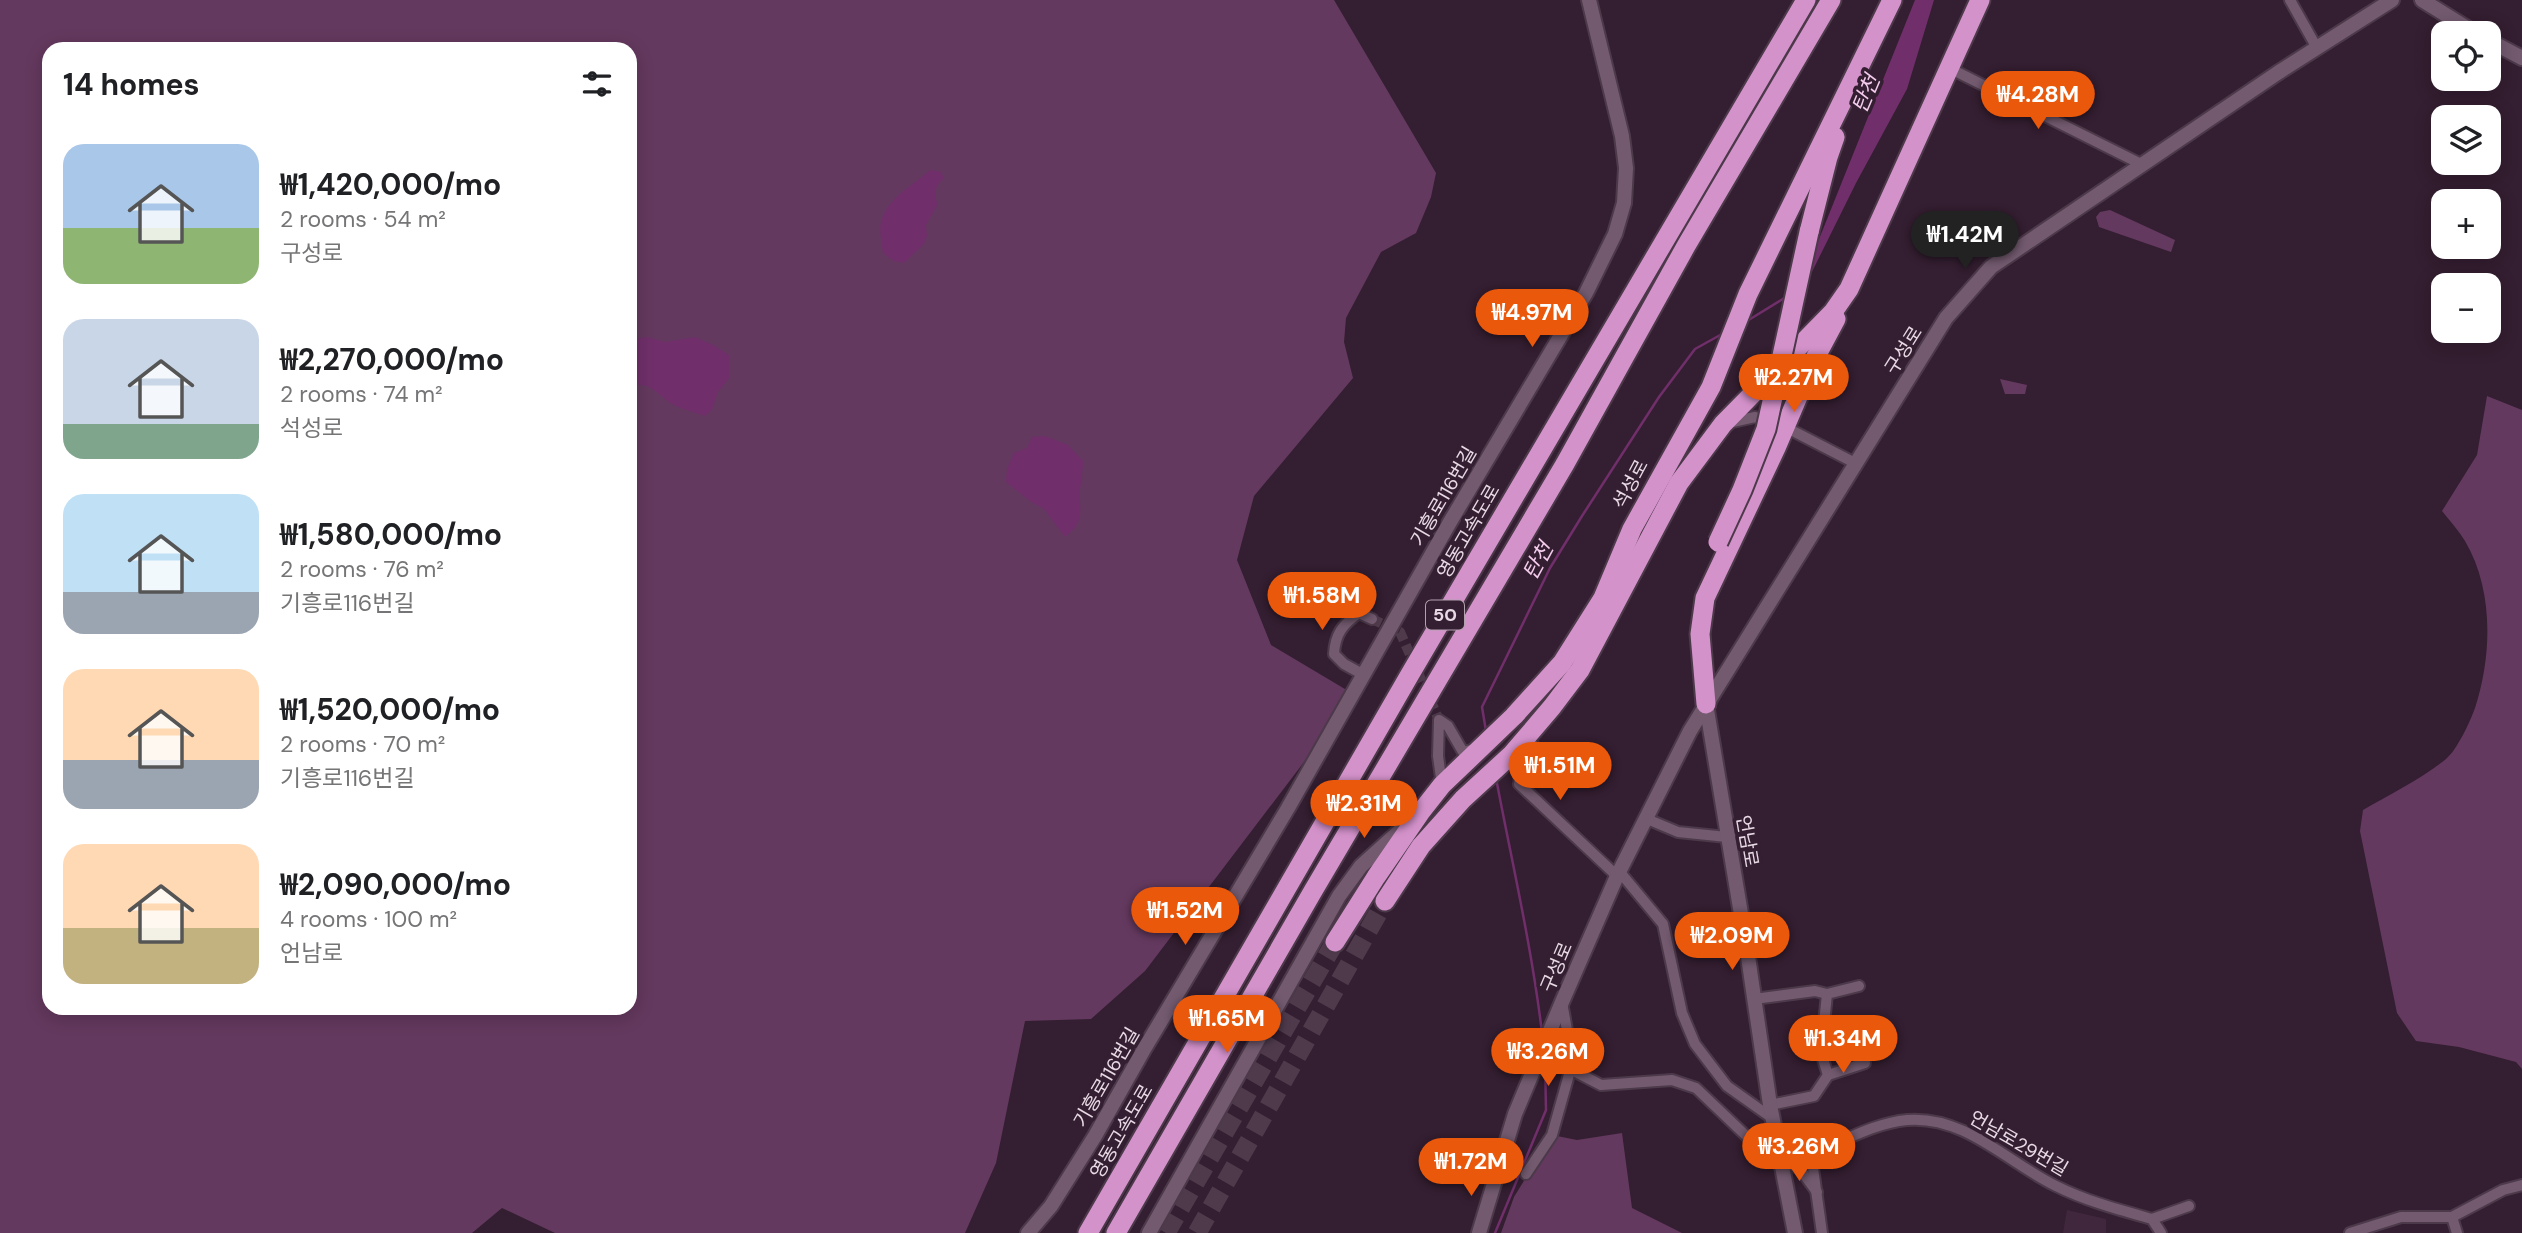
<!DOCTYPE html>
<html lang="en">
<head>
<meta charset="utf-8">
<style>
  :root { --surface:#fff; --page:#f6f6f6; --text:#202124; --muted:#757577; --accent:#ea580c }
  body { margin:0; font-family:"DM Sans","Noto Sans KR",sans-serif; background:var(--page); color:var(--text); height:100vh; display:flex; flex-direction:column; font-size:26px; white-space:nowrap }
  * { box-sizing:border-box; margin:0 }
  p { font-size:23px; color:var(--muted) }
  .icon { flex:none; width:38px; height:38px; fill:none; stroke:currentColor; stroke-width:2; stroke-linecap:round; stroke-linejoin:round }
  .map { position:relative; flex:1; overflow:hidden }
  .drawer { position:absolute; left:42px; top:42px; width:595px; height:973px; display:flex; flex-direction:column; background:var(--surface); border-radius:21px; box-shadow:0 4px 18px #0003 }
  .drawer>* { flex:none }
  .controls { position:absolute; left:2431px; top:21px; display:grid; gap:14px }
  .controls a { display:grid; place-items:center; width:70px; height:70px; border-radius:14px; background:var(--surface); box-shadow:0 4px 18px #0003; font-size:35px }
  .price { position:absolute; translate:-50% -60px; padding:0 16px; border-radius:24px; background:var(--accent); color:#fff; font-size:23px; line-height:46px; filter:drop-shadow(0 2px 4px #0008) }
  .price::after { content:''; position:absolute; left:50%; top:42px; width:21px; height:16px; margin-left:-10px; background:inherit; clip-path:polygon(0 0,100% 0,50% 100%) }
  .price.current { background:#222; color:#fff }
  ul { padding:0; list-style:none }
  li { display:flex; align-items:center; gap:21px; height:175px; padding:0 21px }
  li span { display:grid; place-items:center; flex:none; width:196px; height:140px; border-radius:21px; color:#555 }
  li>.icon { margin-inline-start:auto }
  span .icon { width:84px; height:84px; fill:#fffc; stroke-width:1 }
  li b { font-size:30px }
  h2 { display:flex; justify-content:space-between; align-items:center; height:84px; padding:0 21px; font-size:30px }
  .map>svg:first-child { display:block }
  .built { fill:#41273e }
  .green { fill:#64395f; fill-rule:evenodd }
  .water { fill:#702f6a }
  .lines { fill:none; stroke-linecap:round; stroke-linejoin:round }
  .stream { stroke:#702f6a; stroke-width:2.5 }
  .street-tunnel { stroke:#4f3a4c; stroke-width:10; stroke-dasharray:10 5; stroke-linecap:butt }
  .highway-tunnel { stroke:#4f3a4c; stroke-width:19; stroke-dasharray:19 10; stroke-linecap:butt }
  .street-casing { stroke:#4c394a; stroke-width:14 }
  .secondary-casing { stroke:#4c394a; stroke-width:18 }
  .highway-casing { stroke:#4c394a; stroke-width:23 }
  .street { stroke:#735a6f; stroke-width:10 }
  .secondary { stroke:#735a6f; stroke-width:14 }
  .highway { stroke:#d492cb; stroke-width:19 }
  .highway-bridge-casing { stroke:#4c394a; stroke-width:23; stroke-linecap:butt }
  .highway-bridge { stroke:#d492cb; stroke-width:19 }
  .labels { text-anchor:middle; stroke-width:7; stroke-linejoin:round; paint-order:stroke }
  .shield { fill:#341e31; stroke:#b2a1af; stroke-width:2 }
  .shield-label { font-size:18px; font-weight:bold; fill:#e8d9e5 }
  .street-label { font-size:19px; fill:#e8d9e5; stroke:#341e31 }
  .water-label { font-size:21px; font-style:italic; fill:#f4cdee; stroke:#341e31 }
</style>
</head>
<body>
<div class="map">
<svg width="2522" height="1233" viewBox="0 0 2522 1233">
  <rect width="100%" height="100%" fill="#341e31"/>
  <polygon class="built" points="2067,1210 2106,1219 2106,1233 2063,1233"/>
  <g class="green">
    <path d="M0,0H1334L1436,173L1431,197L1416,233L1381,252L1346,318L1344,342L1353,378L1254,496L1237,560L1271,645L1355,695L1145,971L1091,1019L1025,1021L996,1163L965,1233H555L502,1208L472,1233H0ZM49,49H630V1008H49Z"/>
    <polygon points="2110,210 2175,240 2171,252 2099,227 2096,217 2100,212"/>
    <polygon points="2000,379 2027,385 2025,394 2005,394"/>
    <path d="M2487,396L2522,410V1069L2516,1062L2459,1047L2416,1041L2397,1013L2360,831L2363,810C2389,795 2423,778 2446,759C2457,750 2470,722 2475,708C2492,656 2494,590 2465,541C2459,531 2450,521 2442,511L2477,455Z"/>
    <polygon points="1622,1133 1632,1208 1682,1233 1501,1233 1514,1197 1552,1135 1577,1140"/>
  </g>
  <g class="water">
    <polygon points="1915,0 1934,0 1907,89 1856,183 1802,292 1784,299 1803,279"/>
    <path d="M930,170L941,172L944,178C935,186 933,193 938,204L926,225L927,236L924,244L904,263L894,261L883,253C882,243 878,229 882,219C889,197 914,185 930,170Z"/>
    <path d="M647,337L665,342L695,337L713,345L729,355V378L718,392L712,410L705,416C694,412 682,409 672,404C656,394 653,383 632,385L630,383V340Z"/>
    <path d="M1045,436L1068,445L1083,461C1083,471 1081,480 1080,490C1079,513 1086,521 1065,537L1044,509L1030,501L1006,482L1007,469L1014,453L1027,448L1032,437Z"/>
  </g>
  <g class="lines">
    <g class="stream">
      <polyline points="1747,321 1786,297"/>
      <polyline points="1486,731 1482,707 1550,568 1582,516 1659,397 1695,349 1722,334"/>
      <path d="M1496,778C1512,863 1532,948 1542,1033"/>
      <polyline points="1495,1233 1546,1110 1545,1061"/>
    </g>
    <polyline class="street-tunnel" points="1372,619 1400,632 1439,720"/>
    <g class="highway-tunnel">
      <polyline points="1166,1233 1335,942"/>
      <polyline points="1197,1233 1385,901"/>
    </g>
    <defs>
      <g id="street">
        <polyline points="2290,0 2317,48"/>
        <polyline points="1949,68 2141,164"/>
        <polyline points="1728,423 1755,417 1791,430 1855,463"/>
        <path d="M1364,675L1344,664L1334,654C1335,634 1343,624 1359,613L1372,619"/>
        <polyline points="1526,738 1534,746 1535,751 1520,777 1519,784 1617,876"/>
        <polyline points="1442,785 1438,756 1439,720 1448,726 1463,752 1472,750"/>
        <polyline points="1647,819 1678,832 1727,837"/>
        <polyline points="1619,871 1663,924 1682,1013 1695,1044 1727,1086 1772,1118"/>
        <polyline points="1754,999 1815,991 1827,994"/>
        <polyline points="1570,1069 1601,1085 1672,1080 1696,1088 1760,1149 1800,1169 1817,1192"/>
        <polyline points="1828,1075 1865,1063"/>
        <polyline points="1770,1105 1814,1096 1828,1075 1821,1053 1827,994 1859,986"/>
        <polyline points="1776,1133 1811,1154 1822,1233"/>
        <path d="M1811,1154C1842,1142 1874,1123 1907,1120C1965,1115 2008,1163 2056,1186C2086,1201 2120,1210 2152,1219L2161,1233"/>
        <polyline points="1526,1174 1552,1135 1570,1071 1571,1053 1562,1002"/>
        <polyline points="2452,1217 2457,1233"/>
        <polyline points="2152,1219 2189,1206"/>
        <polyline points="2350,1233 2401,1217 2452,1217 2503,1190 2522,1185"/>
      </g>
      <g id="secondary">
        <polyline points="2422,0 2475,33"/>
        <polyline points="2488,40 2522,58"/>
        <polyline points="1706,704 1747,950 1770,1105 1795,1233"/>
        <polyline points="1028,1233 1051,1206 1095,1136 1143,1051 1288,808 1450,522 1586,293 1615,234 1624,203 1626,168 1622,136 1589,0"/>
        <polyline points="1149,1233 1339,896 1361,866 1403,828"/>
        <polyline points="1479,1233 1515,1114 1562,1002 1617,876 1690,731 1946,318 1991,267 2279,72 2392,0"/>
      </g>
      <g id="highway">
        <polyline points="1809,232 1828,157 1835,137"/>
        <polyline points="1706,704 1700,634 1705,598 1776,448 1812,364 1836,319"/>
        <polyline points="1385,901 1421,846 1463,799 1512,754 1552,707 1580,670 1679,483 1723,424 1833,312 1849,289 1980,0"/>
        <polyline points="1335,942 1376,877 1420,813 1442,785 1514,716 1562,663 1603,598 1632,529 1711,387 1748,294 1892,0"/>
        <polyline points="1088,1233 1409,676 1806,0"/>
        <polyline points="1116,1233 1313,891 1565,464 1686,246 1831,0"/>
      </g>
    </defs>
    <use href="#street" class="street-casing"/>
    <use href="#secondary" class="secondary-casing"/>
    <use href="#highway" class="highway-casing"/>
    <use href="#street" class="street"/>
    <use href="#secondary" class="secondary"/>
    <use href="#highway" class="highway"/>
    <defs>
      <polyline id="highway-bridge" points="1718,542 1742,490 1766,429 1809,232"/>
    </defs>
    <use href="#highway-bridge" class="highway-bridge-casing"/>
    <use href="#highway-bridge" class="highway-bridge"/>
  </g>
  <g class="labels">
    <rect class="shield" x="1426" y="600.5" width="38" height="29" rx="5"/>
    <g class="shield-label">
      <text x="1445" y="621">50</text>
    </g>
    <g class="street-label">
      <text transform="translate(1903 350) rotate(-58)" y="7">구성로</text>
      <text transform="translate(1630 484) rotate(-62)" y="7">석성로</text>
      <text transform="translate(1443 496) rotate(-60)" y="7">기흥로116번길</text>
      <text transform="translate(1468 531) rotate(-60)" y="7">영동고속도로</text>
      <text transform="translate(1748 841) rotate(80)" y="7">언남로</text>
      <text transform="translate(1556 967) rotate(-67)" y="7">구성로</text>
      <text transform="translate(1106 1077) rotate(-60)" y="7">기흥로116번길</text>
      <text transform="translate(1121 1131) rotate(-60)" y="7">영동고속도로</text>
      <text transform="translate(2019 1143) rotate(30)" y="7">언남로29번길</text>
    </g>
    <g class="water-label">
      <text transform="translate(1866 94) rotate(-67)" y="7">탄천</text>
      <text transform="translate(1538 561) rotate(-61)" y="7">탄천</text>
    </g>
  </g>
</svg>
<div class="controls">
<a><svg class="icon" aria-label="locate" viewBox="0 0 24 24"><circle cx="12" cy="12" r="6"/><path d="M12 2v4M12 18v4M2 12h4M18 12h4"/></svg></a>
<a><svg class="icon" aria-label="layers" viewBox="0 0 24 24"><path d="M12 4l9 5-9 5-9-5zM3 14l9 5 9-5"/></svg></a>
<a>+</a>
<a>−</a>
</div>
<b class="price" style="left:2038px;top:131px">₩4.28M</b>
<b class="price current" style="left:1965px;top:271px">₩1.42M</b>
<b class="price" style="left:1532px;top:349px">₩4.97M</b>
<b class="price" style="left:1794px;top:414px">₩2.27M</b>
<b class="price" style="left:1322px;top:632px">₩1.58M</b>
<b class="price" style="left:1560px;top:802px">₩1.51M</b>
<b class="price" style="left:1364px;top:840px">₩2.31M</b>
<b class="price" style="left:1185px;top:947px">₩1.52M</b>
<b class="price" style="left:1732px;top:972px">₩2.09M</b>
<b class="price" style="left:1227px;top:1055px">₩1.65M</b>
<b class="price" style="left:1843px;top:1075px">₩1.34M</b>
<b class="price" style="left:1548px;top:1088px">₩3.26M</b>
<b class="price" style="left:1799px;top:1183px">₩3.26M</b>
<b class="price" style="left:1471px;top:1198px">₩1.72M</b>
<section class="drawer">
<h2>14 homes<svg class="icon" aria-label="filters" viewBox="0 0 24 24"><path d="M4 7h16M4 17h16"/><circle cx="9" cy="7" r="2"/><circle cx="15" cy="17" r="2"/></svg></h2>
<ul>
<li><span style="background:linear-gradient(#a9c7e8 60%,#8fb573 0)"><svg class="icon" aria-label="home" viewBox="0 0 24 24"><path d="M3 11l9-7 9 7M6 9v11h12V9"/></svg></span><div><b>₩1,420,000/mo</b><p>2 rooms · 54 m²</p><p>구성로</p></div></li>
<li><span style="background:linear-gradient(#c9d6e8 75%,#7fa58c 0)"><svg class="icon" aria-label="home" viewBox="0 0 24 24"><path d="M3 11l9-7 9 7M6 9v11h12V9"/></svg></span><div><b>₩2,270,000/mo</b><p>2 rooms · 74 m²</p><p>석성로</p></div></li>
<li><span style="background:linear-gradient(#bfe0f5 70%,#9aa5b1 0)"><svg class="icon" aria-label="home" viewBox="0 0 24 24"><path d="M3 11l9-7 9 7M6 9v11h12V9"/></svg></span><div><b>₩1,580,000/mo</b><p>2 rooms · 76 m²</p><p>기흥로116번길</p></div></li>
<li><span style="background:linear-gradient(#ffd9b3 65%,#9aa5b1 0)"><svg class="icon" aria-label="home" viewBox="0 0 24 24"><path d="M3 11l9-7 9 7M6 9v11h12V9"/></svg></span><div><b>₩1,520,000/mo</b><p>2 rooms · 70 m²</p><p>기흥로116번길</p></div></li>
<li><span style="background:linear-gradient(#ffd9b3 60%,#c2b280 0)"><svg class="icon" aria-label="home" viewBox="0 0 24 24"><path d="M3 11l9-7 9 7M6 9v11h12V9"/></svg></span><div><b>₩2,090,000/mo</b><p>4 rooms · 100 m²</p><p>언남로</p></div></li>
</ul>
</section>
</div>
</body>
</html>
